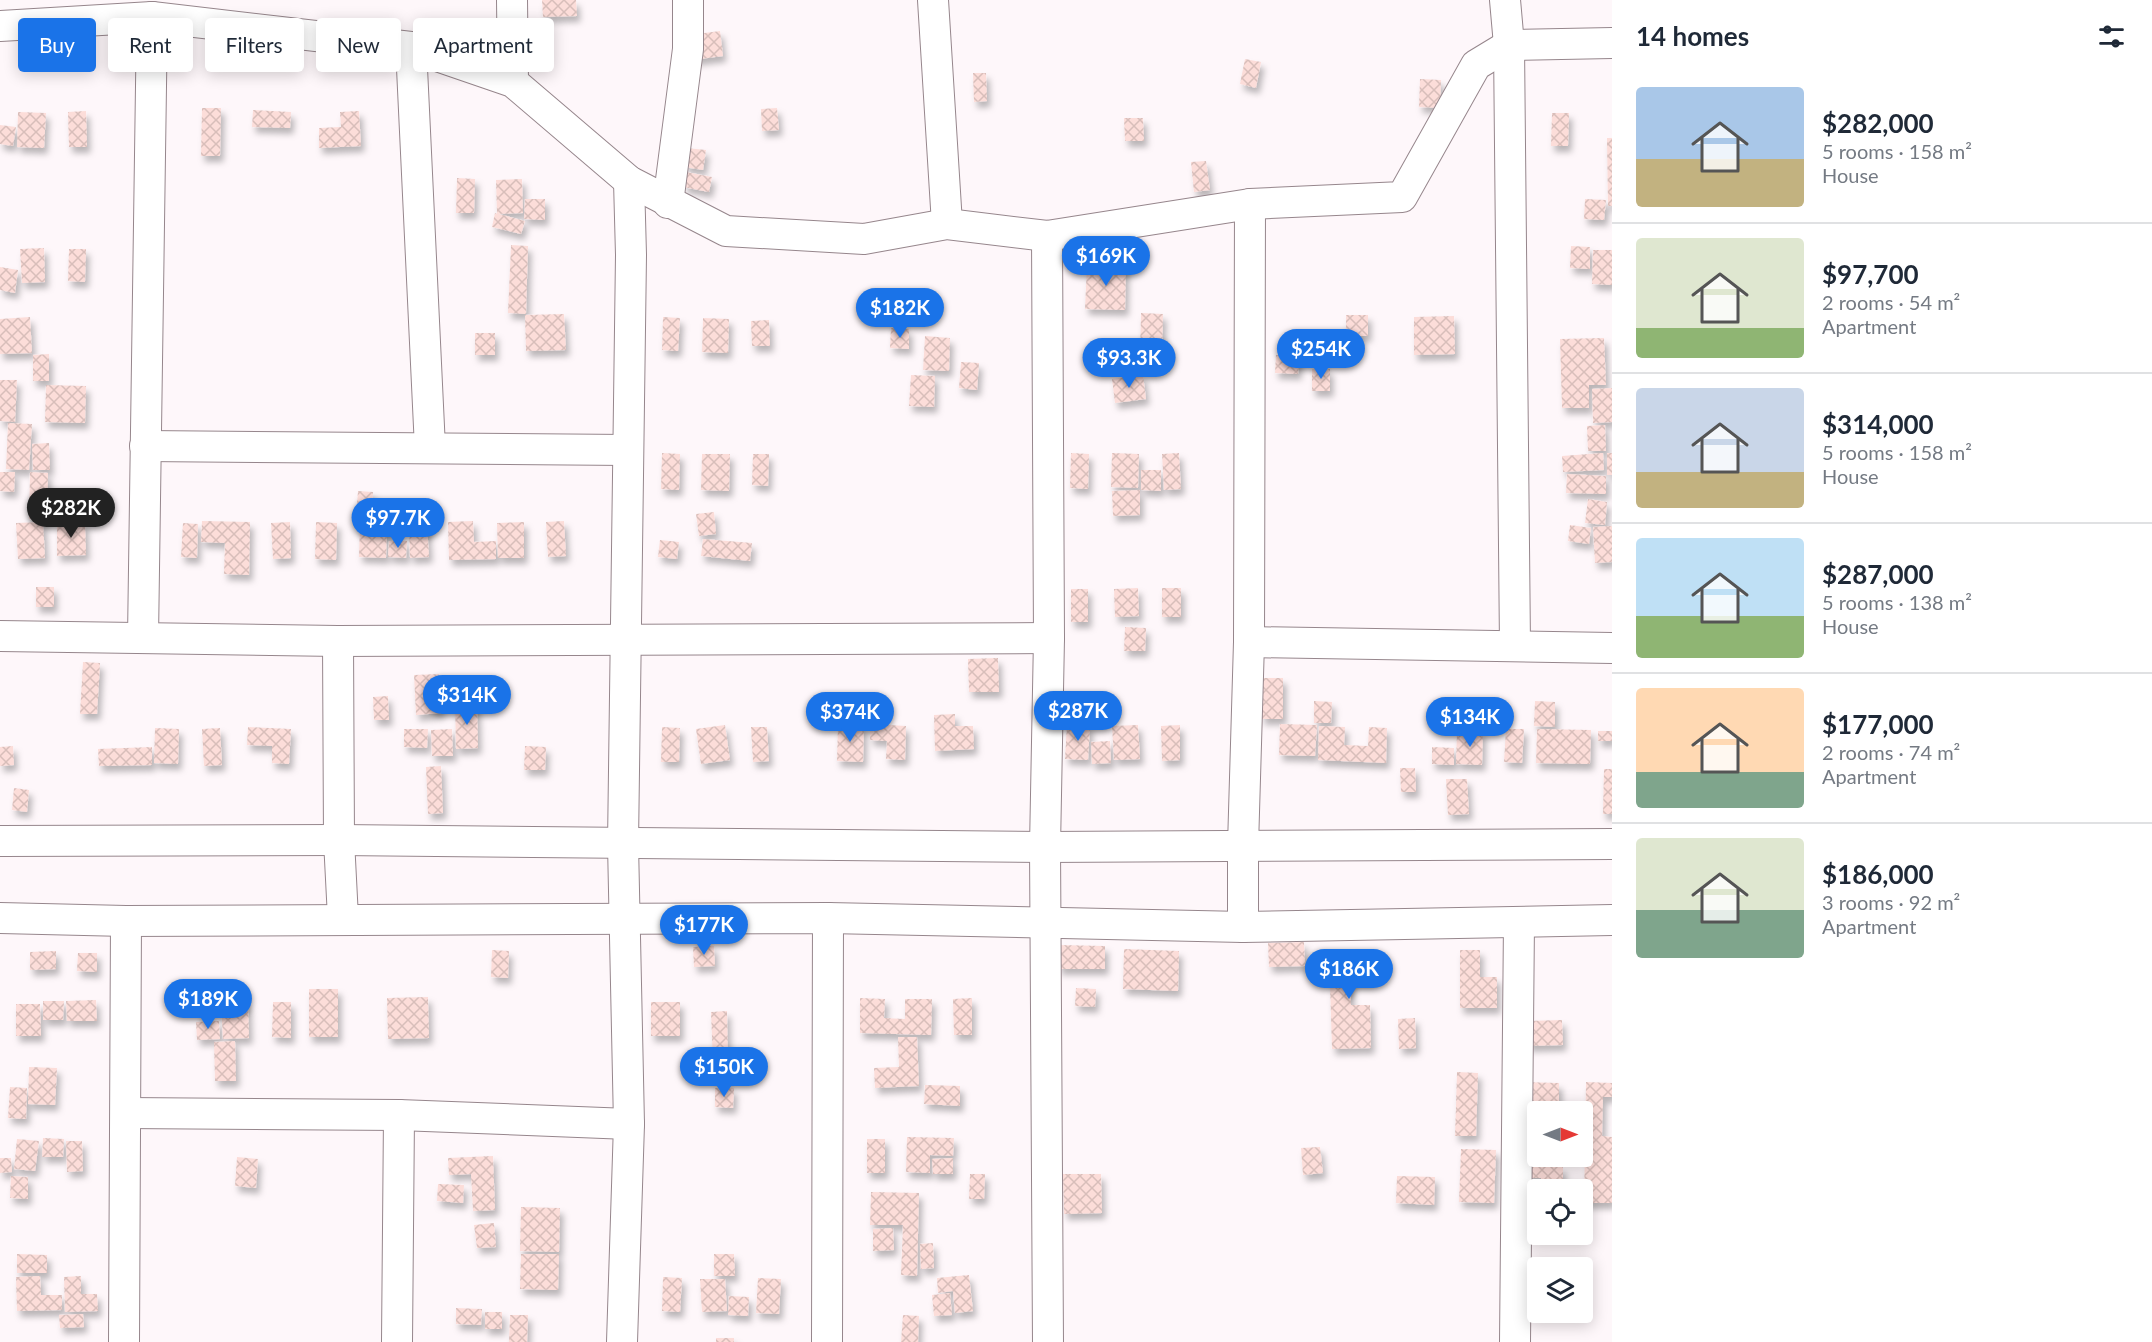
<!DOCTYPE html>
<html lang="en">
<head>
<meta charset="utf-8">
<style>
  :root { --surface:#fff; --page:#f2f2f3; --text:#1f2937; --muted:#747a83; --line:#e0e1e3; --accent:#1a73e8 }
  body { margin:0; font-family:Lato,sans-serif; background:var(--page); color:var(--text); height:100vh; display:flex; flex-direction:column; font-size:22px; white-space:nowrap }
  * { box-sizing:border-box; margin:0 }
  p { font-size:20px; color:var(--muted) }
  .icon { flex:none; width:33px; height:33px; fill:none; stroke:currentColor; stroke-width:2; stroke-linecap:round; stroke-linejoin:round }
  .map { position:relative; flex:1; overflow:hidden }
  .sheet { display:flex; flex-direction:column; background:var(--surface); width:540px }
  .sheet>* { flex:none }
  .banner { position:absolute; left:18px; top:18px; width:570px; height:54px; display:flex; gap:12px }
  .needle { width:39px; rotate:90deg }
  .tools { position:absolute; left:1527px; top:1101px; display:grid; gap:12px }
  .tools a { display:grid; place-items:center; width:66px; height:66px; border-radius:6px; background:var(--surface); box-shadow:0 3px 15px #0003; font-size:30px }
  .price { position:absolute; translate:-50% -51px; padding:0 14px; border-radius:21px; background:var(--accent); color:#fff; font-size:20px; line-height:39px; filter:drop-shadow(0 2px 3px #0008) }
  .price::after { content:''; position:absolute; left:50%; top:36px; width:18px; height:14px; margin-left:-9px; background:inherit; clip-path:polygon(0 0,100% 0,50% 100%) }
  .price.active { background:#222; color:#fff }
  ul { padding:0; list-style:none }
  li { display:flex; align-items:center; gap:18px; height:150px; padding:0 24px }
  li+li { border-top:2px solid var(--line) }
  li span { display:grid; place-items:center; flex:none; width:168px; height:120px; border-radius:6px; color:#555 }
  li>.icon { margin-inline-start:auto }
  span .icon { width:72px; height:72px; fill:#fffc; stroke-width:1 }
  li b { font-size:26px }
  h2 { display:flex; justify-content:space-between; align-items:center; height:72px; padding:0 24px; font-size:26px }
  .tag { padding:0 21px; border-radius:6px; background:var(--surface); box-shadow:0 3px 15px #0003; font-size:21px; line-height:54px }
  .tag.active { background:var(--accent); color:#fff }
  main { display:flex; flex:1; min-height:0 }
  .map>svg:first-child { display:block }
  .building { fill:url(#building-cross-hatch); filter:url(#shadow) }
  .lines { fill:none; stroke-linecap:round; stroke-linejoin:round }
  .minor-casing { stroke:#96868c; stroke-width:32 }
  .minor { stroke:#fff; stroke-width:30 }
</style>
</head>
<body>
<main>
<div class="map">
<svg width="1612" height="1342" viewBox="0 0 1612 1342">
  <defs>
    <pattern id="building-cross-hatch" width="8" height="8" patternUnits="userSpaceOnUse" patternTransform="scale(1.5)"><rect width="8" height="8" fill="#fcddd9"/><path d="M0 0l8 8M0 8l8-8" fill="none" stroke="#d8beba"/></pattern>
    <filter id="shadow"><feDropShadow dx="3.5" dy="6" stdDeviation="3" flood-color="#0004"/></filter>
  </defs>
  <rect width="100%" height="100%" fill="#fef7fa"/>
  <g class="building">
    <polygon points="542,0 576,0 577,16 543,17"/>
    <polygon points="720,31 723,56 692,60 689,35"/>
    <polygon points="1245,59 1261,62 1256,88 1240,84"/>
    <polygon points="973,73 986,73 987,101 974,102"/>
    <polygon points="1420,79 1441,80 1440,108 1419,107"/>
    <polygon points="202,108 221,108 220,156 201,156"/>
    <polygon points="777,108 779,130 762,131 761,109"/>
    <polygon points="253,110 291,112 290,128 252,127"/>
    <polygon points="86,111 87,147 69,147 68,112"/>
    <polygon points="359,111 361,146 319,148 319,128 341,127 340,112"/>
    <polygon points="18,112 46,113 44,148 17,147"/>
    <polygon points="1552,113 1569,113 1568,146 1551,146"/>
    <polygon points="1124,118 1143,118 1144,141 1125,141"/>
    <polygon points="0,125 16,127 13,146 0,144"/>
    <polygon points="1607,138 1612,138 1612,206 1608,206"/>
    <polygon points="686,148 706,150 703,170 684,167"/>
    <polygon points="1206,161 1210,190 1194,192 1191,162"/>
    <polygon points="686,172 712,177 709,192 683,187"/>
    <polygon points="457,178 475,179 474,213 456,213"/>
    <polygon points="522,179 523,213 497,214 496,180"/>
    <polygon points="525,199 545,199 545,220 524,219"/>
    <polygon points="1585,199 1606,200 1604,220 1584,219"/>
    <polygon points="495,213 525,221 521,234 492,227"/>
    <polygon points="511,245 528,246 526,314 508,313"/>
    <polygon points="1571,246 1590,247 1590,269 1570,268"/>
    <polygon points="44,248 45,282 22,283 20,249"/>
    <polygon points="69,249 86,249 85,282 68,281"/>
    <polygon points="1593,250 1612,250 1612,285 1592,284"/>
    <polygon points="1087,264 1126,265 1125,310 1085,309"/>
    <polygon points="0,267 18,270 15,293 0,290"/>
    <polygon points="1141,313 1163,314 1162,354 1140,354"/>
    <polygon points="564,314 566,350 526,351 525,315"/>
    <rect x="1346" y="315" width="22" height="21"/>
    <polygon points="1454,316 1455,354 1414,355 1414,317"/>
    <polygon points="30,317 32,353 0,354 0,319"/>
    <polygon points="663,317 680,318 678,351 662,350"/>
    <polygon points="703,318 729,319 728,353 702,352"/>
    <polygon points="769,320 770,346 752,346 751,321"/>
    <polygon points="891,328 909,329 909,349 890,348"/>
    <rect x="475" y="333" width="20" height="22"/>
    <polygon points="925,336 950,338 949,371 923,370"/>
    <polygon points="1295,336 1317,337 1316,355 1294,353"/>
    <polygon points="1604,338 1606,385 1589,385 1589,408 1562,408 1560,339"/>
    <polygon points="49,354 49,381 33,381 33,355"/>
    <polygon points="1276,355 1299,356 1298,374 1275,373"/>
    <polygon points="961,362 979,363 977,390 959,388"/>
    <rect x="1312" y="369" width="18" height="22"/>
    <polygon points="911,375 935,376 934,407 909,406"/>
    <polygon points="1143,375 1146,399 1115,403 1112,379"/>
    <polygon points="0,380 17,380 15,422 0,421"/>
    <polygon points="46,385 86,386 85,423 45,422"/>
    <polygon points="1612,388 1612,422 1593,423 1592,389"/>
    <polygon points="8,423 32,424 29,470 6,469"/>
    <polygon points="1605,425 1606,451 1588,451 1587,426"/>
    <polygon points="49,443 50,470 33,470 32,444"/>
    <polygon points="662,453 680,454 679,490 661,489"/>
    <polygon points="1071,453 1089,454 1088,489 1070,488"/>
    <polygon points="1112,453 1139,454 1138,488 1111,487"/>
    <polygon points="1179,453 1181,489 1164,490 1162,454"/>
    <polygon points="1603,453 1604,470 1563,472 1562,456"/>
    <rect x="1607" y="453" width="5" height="22"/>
    <polygon points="702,454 730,454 729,491 701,490"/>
    <polygon points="753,454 769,454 768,486 752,485"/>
    <polygon points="1141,470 1161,470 1161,491 1141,490"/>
    <polygon points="0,472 15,472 14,492 0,491"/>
    <polygon points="30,472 48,473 47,520 29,519"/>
    <polygon points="1567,474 1606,476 1606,494 1566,493"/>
    <polygon points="1140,490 1140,515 1113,516 1112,491"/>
    <polygon points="358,491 373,492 371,518 356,517"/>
    <polygon points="1588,499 1607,502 1605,525 1585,523"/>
    <polygon points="714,512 716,534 699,536 696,514"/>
    <polygon points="202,521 250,522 249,575 224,574 225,543 201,542"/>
    <polygon points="473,521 474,542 496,541 496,559 449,560 448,522"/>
    <polygon points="564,521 566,556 548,557 546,522"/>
    <polygon points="43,522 45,558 18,559 16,523"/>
    <polygon points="290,522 291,558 273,559 271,523"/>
    <polygon points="316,522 337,523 336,560 315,559"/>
    <polygon points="360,522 387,523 386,558 359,557"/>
    <polygon points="427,522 429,557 410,558 409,523"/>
    <polygon points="524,522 524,558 498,558 497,523"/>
    <polygon points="57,523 85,523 86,555 57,556"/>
    <polygon points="183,523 198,524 197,558 181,557"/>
    <polygon points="1570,525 1591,528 1589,544 1568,541"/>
    <polygon points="1612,526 1612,562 1595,563 1593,527"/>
    <polygon points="703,539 752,543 750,561 701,556"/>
    <polygon points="660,540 679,542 677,559 658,557"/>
    <polygon points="389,541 407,541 406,558 388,557"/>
    <rect x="36" y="587" width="18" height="20"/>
    <polygon points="1138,588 1139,616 1115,617 1114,589"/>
    <rect x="1162" y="588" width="19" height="29"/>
    <rect x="1071" y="589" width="17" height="33"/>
    <polygon points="1125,627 1146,628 1145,651 1124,651"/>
    <polygon points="998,658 999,692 969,692 968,659"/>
    <polygon points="83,662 100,663 97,714 80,714"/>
    <polygon points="439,674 441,713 416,715 414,675"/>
    <polygon points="1262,678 1283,678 1283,719 1261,719"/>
    <polygon points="388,696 389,720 374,720 373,697"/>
    <polygon points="1314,701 1332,702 1331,723 1314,723"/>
    <polygon points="1535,701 1555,702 1555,727 1534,726"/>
    <polygon points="477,702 478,748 456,749 455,703"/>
    <polygon points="955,714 955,726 973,726 974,749 935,751 934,715"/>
    <polygon points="838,724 864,725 863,762 837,761"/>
    <polygon points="870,724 906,726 905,760 886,759 887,741 870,740"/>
    <polygon points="1067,724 1090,725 1088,760 1065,759"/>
    <polygon points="1280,724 1317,725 1315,756 1279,755"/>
    <polygon points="725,725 730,760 701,764 696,729"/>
    <polygon points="1138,725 1140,759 1114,760 1112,726"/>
    <polygon points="1180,725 1180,760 1162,761 1161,726"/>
    <polygon points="1319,726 1345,727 1344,745 1368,746 1369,727 1387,728 1386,763 1318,760"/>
    <polygon points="248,727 291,729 289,764 272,763 272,746 247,745"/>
    <polygon points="662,727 680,728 679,762 661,762"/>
    <polygon points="751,727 767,727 769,761 753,762"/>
    <polygon points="155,728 179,729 178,764 154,763"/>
    <polygon points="220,728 222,765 204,766 202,729"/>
    <polygon points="404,729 428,729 427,748 404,747"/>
    <polygon points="452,729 453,756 432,756 431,730"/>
    <polygon points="1506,729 1524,729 1522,763 1504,762"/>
    <polygon points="1537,729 1591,730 1590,764 1536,763"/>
    <polygon points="1457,730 1483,731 1482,765 1456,764"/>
    <rect x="1598" y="731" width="14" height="10"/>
    <polygon points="1110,741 1111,763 1092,764 1091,742"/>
    <polygon points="13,746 14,765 0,766 0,747"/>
    <polygon points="525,746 546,747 545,770 524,770"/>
    <polygon points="152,747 152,765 99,766 98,749"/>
    <polygon points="1432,747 1454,748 1454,765 1432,764"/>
    <polygon points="441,766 443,813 428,814 426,767"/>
    <polygon points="1400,768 1415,768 1416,792 1401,792"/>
    <polygon points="1604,769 1612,769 1612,814 1603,814"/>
    <polygon points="1446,779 1467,779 1469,814 1448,815"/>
    <polygon points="14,788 29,790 27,812 12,810"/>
    <polygon points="1304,942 1305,966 1269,967 1268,943"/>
    <polygon points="1058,945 1105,946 1105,969 1058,969"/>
    <polygon points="714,946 715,966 694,967 693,947"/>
    <polygon points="1124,949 1179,951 1178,991 1123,989"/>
    <polygon points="1369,949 1370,980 1350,980 1351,1005 1370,1005 1371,1048 1332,1049 1329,951"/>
    <polygon points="492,950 509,951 508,978 491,977"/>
    <polygon points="1460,950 1480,950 1480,977 1497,977 1497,1008 1460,1008"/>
    <polygon points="56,951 56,969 30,970 30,952"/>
    <polygon points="78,953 97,953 97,972 77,971"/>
    <polygon points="1076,988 1096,989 1095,1007 1075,1006"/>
    <rect x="309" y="989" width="29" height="48"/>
    <polygon points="428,997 429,1038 388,1039 387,998"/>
    <polygon points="860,998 885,999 884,1018 905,1019 905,999 932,999 931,1035 860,1033"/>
    <polygon points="972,998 972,1035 954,1035 953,999"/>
    <polygon points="96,1000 97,1021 67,1021 66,1001"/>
    <polygon points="43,1001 64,1001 63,1020 43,1020"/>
    <polygon points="248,1002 249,1038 223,1039 221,1004"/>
    <polygon points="273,1002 291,1002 291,1038 272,1037"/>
    <rect x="651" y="1002" width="29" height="34"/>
    <polygon points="16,1004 40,1004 41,1036 16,1036"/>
    <polygon points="727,1011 728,1063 713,1063 711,1012"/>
    <polygon points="1415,1018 1416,1048 1399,1049 1398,1019"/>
    <polygon points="1562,1020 1563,1045 1527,1046 1526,1021"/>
    <polygon points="219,1021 220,1039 197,1040 196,1022"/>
    <polygon points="898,1037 917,1037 919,1086 875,1088 874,1068 899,1067"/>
    <polygon points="235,1041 236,1081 215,1081 214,1042"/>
    <polygon points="29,1067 57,1068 55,1105 28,1104"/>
    <polygon points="1457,1072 1478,1073 1476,1136 1455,1136"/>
    <polygon points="1523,1082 1559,1083 1559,1105 1522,1104"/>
    <polygon points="1586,1082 1612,1083 1612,1097 1603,1097 1602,1136 1612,1137 1612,1203 1584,1203"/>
    <polygon points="925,1085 960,1086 960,1106 924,1104"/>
    <polygon points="10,1087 27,1088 26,1119 8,1118"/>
    <polygon points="715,1088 734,1088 733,1108 715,1107"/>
    <polygon points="1525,1117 1538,1118 1538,1145 1524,1145"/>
    <polygon points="907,1137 954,1138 953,1156 930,1155 930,1173 906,1172"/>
    <polygon points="43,1138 64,1139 63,1157 42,1157"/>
    <polygon points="17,1139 39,1141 35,1171 14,1169"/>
    <rect x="867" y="1139" width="18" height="34"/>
    <polygon points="66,1141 82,1141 83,1171 67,1172"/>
    <polygon points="1320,1147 1323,1173 1303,1175 1301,1148"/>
    <polygon points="1461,1149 1496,1150 1494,1203 1459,1202"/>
    <polygon points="1524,1151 1538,1151 1540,1167 1563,1167 1563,1190 1541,1190 1541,1178 1524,1178"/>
    <polygon points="493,1156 495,1210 473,1211 471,1174 449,1175 448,1158"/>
    <polygon points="237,1157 258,1159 256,1188 235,1186"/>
    <polygon points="0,1158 11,1158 12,1172 0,1173"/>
    <polygon points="953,1158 953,1174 933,1174 932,1159"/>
    <polygon points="970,1174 985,1174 984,1199 969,1199"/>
    <polygon points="1063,1174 1101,1174 1102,1213 1064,1214"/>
    <polygon points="11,1176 28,1177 28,1199 10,1198"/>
    <polygon points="1397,1176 1435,1177 1434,1205 1396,1203"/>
    <polygon points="438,1184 464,1185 463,1203 437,1201"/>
    <polygon points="871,1192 919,1193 917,1276 901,1275 903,1225 870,1225"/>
    <polygon points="521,1207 560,1208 559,1252 520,1251"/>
    <polygon points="494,1223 496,1247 477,1248 474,1225"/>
    <polygon points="893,1228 894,1250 873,1251 873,1229"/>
    <polygon points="933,1243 934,1268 921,1269 920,1244"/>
    <polygon points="17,1254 47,1255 47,1273 17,1273"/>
    <polygon points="521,1254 559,1254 558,1290 520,1289"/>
    <polygon points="714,1254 734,1254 735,1276 714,1276"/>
    <polygon points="969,1275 973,1311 955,1313 953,1291 938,1293 937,1278"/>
    <polygon points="40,1276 41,1295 62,1295 62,1310 17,1311 16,1277"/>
    <polygon points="81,1276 81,1294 97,1294 98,1311 65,1312 64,1277"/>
    <polygon points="663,1277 682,1278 680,1312 662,1311"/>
    <polygon points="758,1278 781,1279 779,1314 756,1313"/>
    <polygon points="700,1279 725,1279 727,1311 702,1312"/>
    <polygon points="950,1293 952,1315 934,1316 932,1295"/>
    <polygon points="729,1296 749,1297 748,1316 728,1315"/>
    <polygon points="456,1308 482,1309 481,1325 456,1324"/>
    <rect x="485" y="1312" width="17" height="17"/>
    <polygon points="83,1314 84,1327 60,1328 59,1315"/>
    <polygon points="510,1315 528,1315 527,1342 509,1342"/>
    <polygon points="903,1315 919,1316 918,1342 901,1342"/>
    <rect x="716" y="1338" width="18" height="4"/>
  </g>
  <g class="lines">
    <defs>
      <g id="minor">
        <polyline points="512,0 513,82"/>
        <polyline points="933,0 947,224"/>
        <polyline points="1505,0 1509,45 1515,646"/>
        <polyline points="0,26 152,17 411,47 513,82 629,181 726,231 864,239 947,224 1047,236 1250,204 1402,197 1476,65 1509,45 1612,43"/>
        <polyline points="411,47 430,448"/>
        <polyline points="668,203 688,49 688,0"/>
        <polyline points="1047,236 1049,638 1045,847 1048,1342"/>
        <polyline points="145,446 628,450"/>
        <polyline points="0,636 338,641 1049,638"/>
        <polyline points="143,638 152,17"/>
        <polyline points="338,641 339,840 343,918"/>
        <polyline points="1249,642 1612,648"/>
        <polyline points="0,841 339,840 1045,847 1612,844"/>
        <polyline points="0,918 126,921 828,918 1243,927 1612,920"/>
        <polyline points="1243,927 1243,846 1249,642 1250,204"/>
        <polyline points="126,1113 399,1115 629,1124"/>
        <polyline points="124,1342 126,921"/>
        <polyline points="397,1342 399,1115"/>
        <polyline points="622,1342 629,1124 623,844 631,255 629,181"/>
        <polyline points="827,1342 828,918"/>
        <polyline points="1515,1342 1519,922"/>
      </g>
    </defs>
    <use href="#minor" class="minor-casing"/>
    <use href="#minor" class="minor"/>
  </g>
</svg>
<div class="tools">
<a><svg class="needle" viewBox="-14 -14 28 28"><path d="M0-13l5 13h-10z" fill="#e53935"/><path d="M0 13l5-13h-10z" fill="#747a83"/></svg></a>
<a><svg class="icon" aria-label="locate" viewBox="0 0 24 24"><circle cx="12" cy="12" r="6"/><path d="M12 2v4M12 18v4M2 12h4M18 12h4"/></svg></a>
<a><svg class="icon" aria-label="layers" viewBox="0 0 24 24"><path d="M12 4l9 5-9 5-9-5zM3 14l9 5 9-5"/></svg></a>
</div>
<b class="price" style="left:1106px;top:287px">$169K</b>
<b class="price" style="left:900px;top:339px">$182K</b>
<b class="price" style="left:1321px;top:380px">$254K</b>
<b class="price" style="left:1129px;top:389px">$93.3K</b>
<b class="price active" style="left:71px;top:539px">$282K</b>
<b class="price" style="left:398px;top:549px">$97.7K</b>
<b class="price" style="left:467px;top:726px">$314K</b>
<b class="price" style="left:1078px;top:742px">$287K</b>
<b class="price" style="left:850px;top:743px">$374K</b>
<b class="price" style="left:1470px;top:748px">$134K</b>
<b class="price" style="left:704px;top:956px">$177K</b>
<b class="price" style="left:1349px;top:1000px">$186K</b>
<b class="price" style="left:208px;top:1030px">$189K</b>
<b class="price" style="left:724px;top:1098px">$150K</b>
<div class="banner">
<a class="tag active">Buy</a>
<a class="tag">Rent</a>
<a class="tag">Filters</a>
<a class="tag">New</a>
<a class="tag">Apartment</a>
</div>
</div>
<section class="sheet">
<h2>14 homes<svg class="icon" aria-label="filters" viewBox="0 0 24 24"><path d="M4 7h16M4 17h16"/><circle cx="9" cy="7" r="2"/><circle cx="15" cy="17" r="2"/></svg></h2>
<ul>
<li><span style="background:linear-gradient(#a9c7e8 60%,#c2b280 0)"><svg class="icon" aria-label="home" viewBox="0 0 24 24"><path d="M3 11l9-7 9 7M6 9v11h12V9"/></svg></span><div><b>$282,000</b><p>5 rooms · 158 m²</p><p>House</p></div></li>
<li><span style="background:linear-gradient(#dfe7d0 75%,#8fb573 0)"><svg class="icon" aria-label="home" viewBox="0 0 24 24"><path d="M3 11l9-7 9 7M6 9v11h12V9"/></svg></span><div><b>$97,700</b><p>2 rooms · 54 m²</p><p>Apartment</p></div></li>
<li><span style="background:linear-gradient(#c9d6e8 70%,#c2b280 0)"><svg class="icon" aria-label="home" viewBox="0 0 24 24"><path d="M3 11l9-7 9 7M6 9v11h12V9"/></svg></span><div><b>$314,000</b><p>5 rooms · 158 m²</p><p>House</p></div></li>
<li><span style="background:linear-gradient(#bfe0f5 65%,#8fb573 0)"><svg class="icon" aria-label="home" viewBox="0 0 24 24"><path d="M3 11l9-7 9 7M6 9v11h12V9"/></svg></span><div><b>$287,000</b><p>5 rooms · 138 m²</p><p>House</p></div></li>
<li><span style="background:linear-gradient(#ffd9b3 70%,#7fa58c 0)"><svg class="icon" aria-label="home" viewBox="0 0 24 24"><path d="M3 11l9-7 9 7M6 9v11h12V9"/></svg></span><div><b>$177,000</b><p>2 rooms · 74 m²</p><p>Apartment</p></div></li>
<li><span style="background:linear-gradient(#dfe7d0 60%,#7fa58c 0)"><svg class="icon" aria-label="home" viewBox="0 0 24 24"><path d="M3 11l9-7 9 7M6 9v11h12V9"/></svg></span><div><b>$186,000</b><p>3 rooms · 92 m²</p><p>Apartment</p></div></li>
</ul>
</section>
</main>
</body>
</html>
